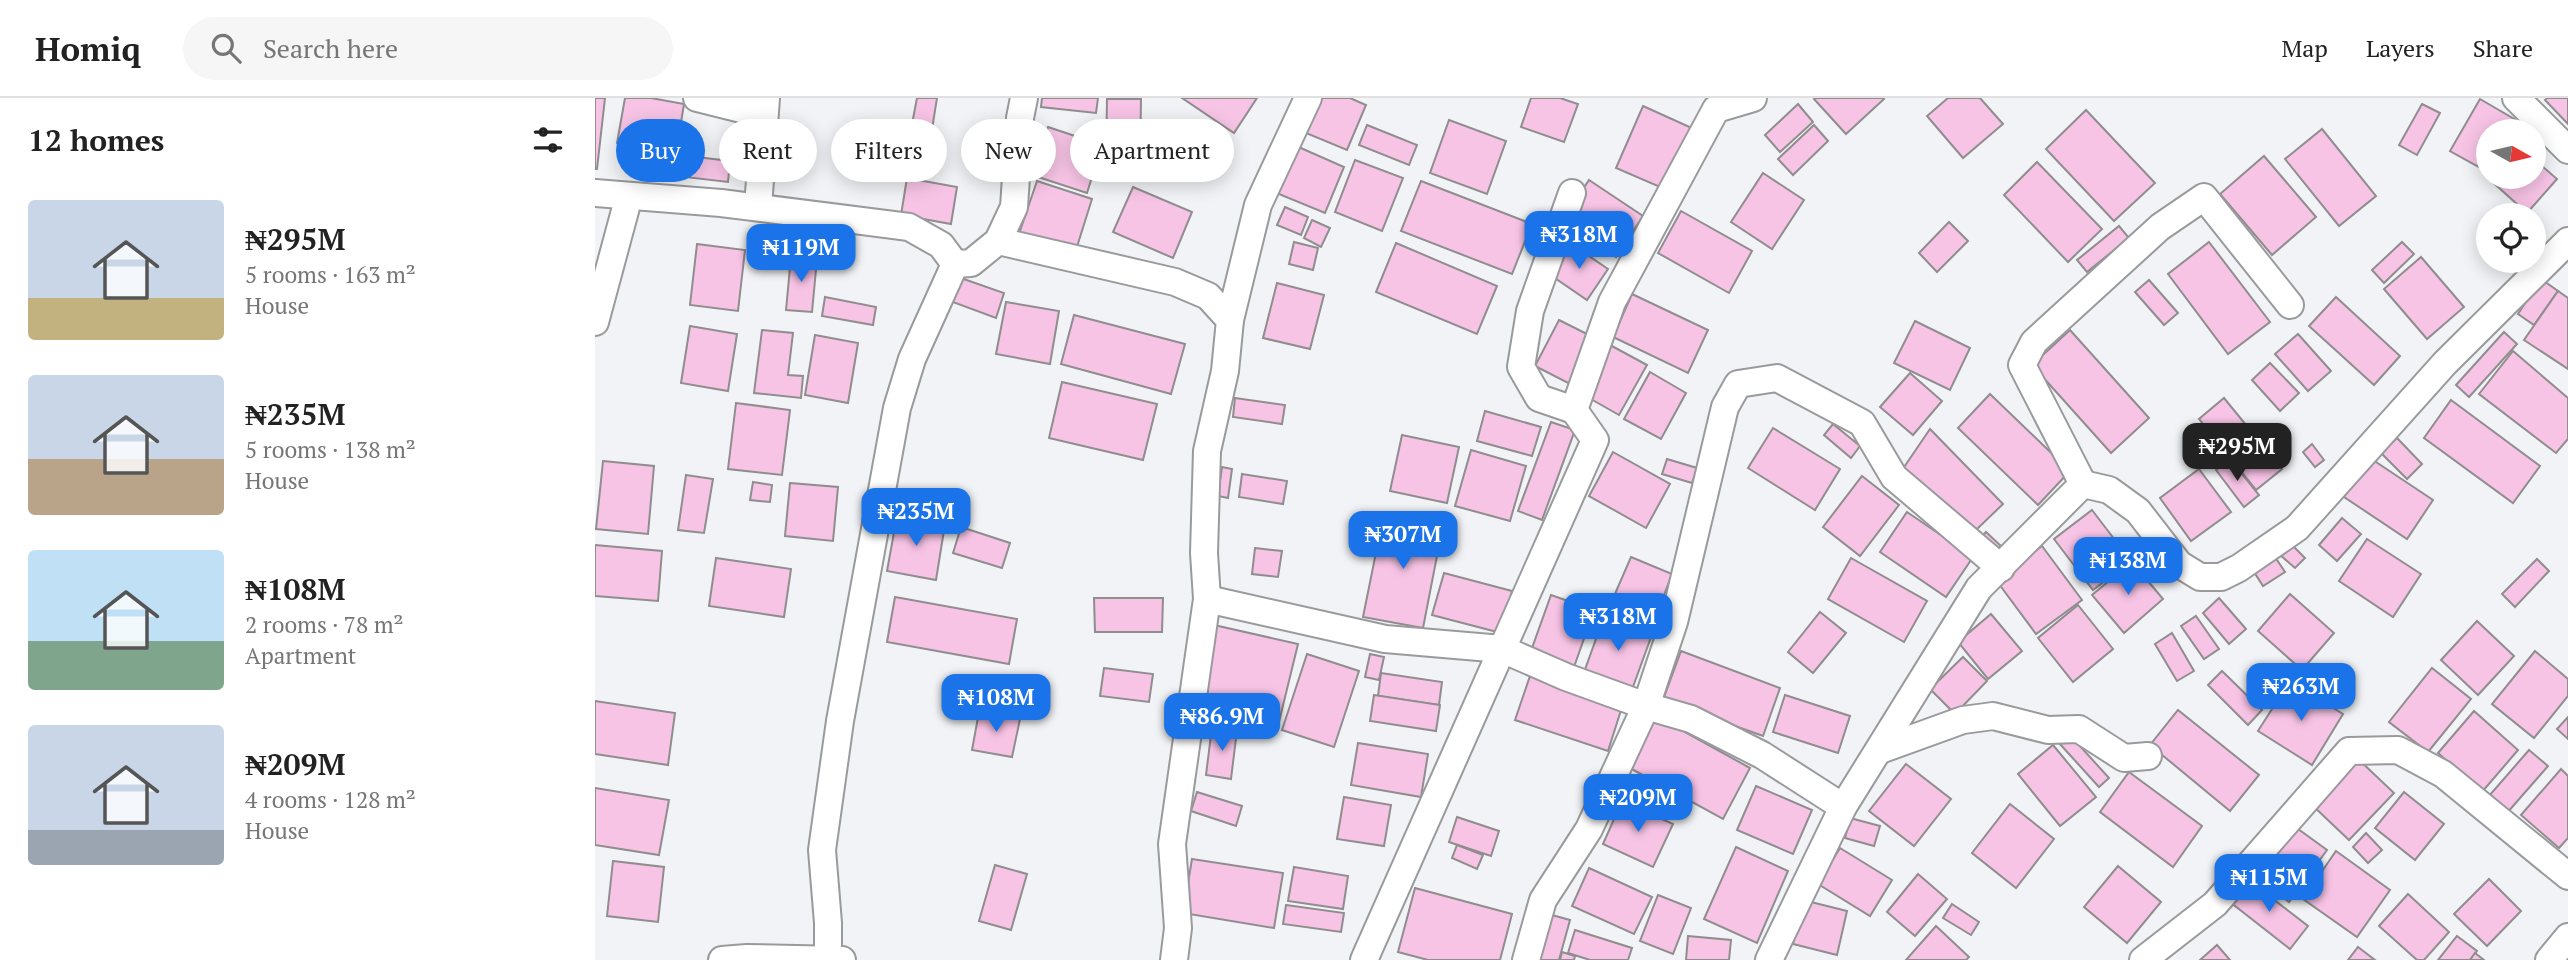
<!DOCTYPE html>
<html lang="en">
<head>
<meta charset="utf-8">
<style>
  :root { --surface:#fff; --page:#f6f6f6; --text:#222; --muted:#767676; --line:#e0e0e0; --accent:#1a73e8 }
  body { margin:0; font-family:"PT Serif",serif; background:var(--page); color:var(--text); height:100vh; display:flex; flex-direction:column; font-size:26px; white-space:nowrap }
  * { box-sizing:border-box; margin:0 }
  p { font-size:23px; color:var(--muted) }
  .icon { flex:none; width:38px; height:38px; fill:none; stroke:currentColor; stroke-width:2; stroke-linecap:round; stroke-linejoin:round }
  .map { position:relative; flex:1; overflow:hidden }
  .sheet { display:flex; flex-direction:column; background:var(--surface); width:595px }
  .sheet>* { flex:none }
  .guide { position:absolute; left:21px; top:21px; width:665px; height:63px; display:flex; gap:14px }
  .needle { width:46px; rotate:98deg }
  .buttons { position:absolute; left:1881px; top:21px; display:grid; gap:14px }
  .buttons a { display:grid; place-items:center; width:70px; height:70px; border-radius:50%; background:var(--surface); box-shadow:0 4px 18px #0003; font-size:35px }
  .price { position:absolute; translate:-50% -60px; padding:0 16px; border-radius:14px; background:var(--accent); color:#fff; font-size:23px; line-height:46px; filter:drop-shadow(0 2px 4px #0008) }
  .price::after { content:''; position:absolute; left:50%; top:42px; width:21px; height:16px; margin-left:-10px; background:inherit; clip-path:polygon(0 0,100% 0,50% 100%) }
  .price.current { background:#222; color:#fff }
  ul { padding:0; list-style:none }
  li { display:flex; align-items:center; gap:21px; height:175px; padding:0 28px }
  li span { display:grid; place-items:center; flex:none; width:196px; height:140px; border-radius:7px; color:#555 }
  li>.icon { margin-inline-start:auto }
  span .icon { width:84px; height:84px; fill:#fffc; stroke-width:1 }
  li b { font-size:30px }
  h2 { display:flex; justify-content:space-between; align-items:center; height:84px; padding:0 28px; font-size:30px }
  .pill { padding:0 24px; border-radius:32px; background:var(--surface); box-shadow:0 4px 18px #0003; font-size:24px; line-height:63px }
  .pill.current { background:var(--accent); color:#fff }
  header { display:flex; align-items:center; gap:42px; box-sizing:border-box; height:98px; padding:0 35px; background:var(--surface); border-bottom:2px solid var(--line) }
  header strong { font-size:33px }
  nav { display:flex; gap:38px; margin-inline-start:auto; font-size:24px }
  .search { width:490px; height:63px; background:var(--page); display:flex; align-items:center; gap:18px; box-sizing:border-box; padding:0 24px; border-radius:38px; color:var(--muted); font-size:26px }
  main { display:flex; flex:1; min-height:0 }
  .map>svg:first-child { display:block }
  .building { fill:#f8c4e6; stroke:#8f8d8e; stroke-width:2 }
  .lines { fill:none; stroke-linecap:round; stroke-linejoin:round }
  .street-casing { stroke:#999a9c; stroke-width:30 }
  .street { stroke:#fff; stroke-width:26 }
</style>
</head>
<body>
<header>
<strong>Homiq</strong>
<div class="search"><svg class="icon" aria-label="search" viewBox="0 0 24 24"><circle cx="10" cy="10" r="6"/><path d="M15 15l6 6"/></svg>Search here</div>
<nav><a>Map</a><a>Layers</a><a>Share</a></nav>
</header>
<main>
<section class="sheet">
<h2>12 homes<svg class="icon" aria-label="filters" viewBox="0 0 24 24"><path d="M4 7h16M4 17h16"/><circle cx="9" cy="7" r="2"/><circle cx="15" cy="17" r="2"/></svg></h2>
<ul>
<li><span style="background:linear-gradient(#c9d6e8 70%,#c2b280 0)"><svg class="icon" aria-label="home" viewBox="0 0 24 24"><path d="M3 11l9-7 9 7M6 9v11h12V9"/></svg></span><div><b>₦295M</b><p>5 rooms · 163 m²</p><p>House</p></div></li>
<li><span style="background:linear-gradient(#c9d6e8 60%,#b9a48a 0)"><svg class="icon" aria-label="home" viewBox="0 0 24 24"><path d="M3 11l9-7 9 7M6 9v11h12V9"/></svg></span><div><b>₦235M</b><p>5 rooms · 138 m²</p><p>House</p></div></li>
<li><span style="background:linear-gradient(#bfe0f5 65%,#7fa58c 0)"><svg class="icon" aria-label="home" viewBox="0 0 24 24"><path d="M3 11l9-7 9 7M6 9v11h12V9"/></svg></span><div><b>₦108M</b><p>2 rooms · 78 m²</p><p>Apartment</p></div></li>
<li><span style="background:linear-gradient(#c9d6e8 75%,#9aa5b1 0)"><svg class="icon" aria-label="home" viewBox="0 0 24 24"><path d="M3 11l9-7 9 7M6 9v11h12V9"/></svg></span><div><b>₦209M</b><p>4 rooms · 128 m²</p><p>House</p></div></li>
</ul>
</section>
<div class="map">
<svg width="1973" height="862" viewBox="0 0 1973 862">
  <rect width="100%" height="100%" fill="#f2f3f6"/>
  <g class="building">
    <polygon points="0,0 10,0 2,71 0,71"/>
    <polygon points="30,0 56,0 89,6 81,55 22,45"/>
    <polygon points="322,0 342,0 334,50 313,47"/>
    <polygon points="447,0 503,0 501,15 446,9"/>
    <polygon points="587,0 662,0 639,35"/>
    <polygon points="726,0 755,0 771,7 752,52 711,35"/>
    <polygon points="936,0 965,0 983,6 969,44 926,29"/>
    <polygon points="1221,0 1288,0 1289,1 1251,36 1219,1"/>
    <polygon points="1353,0 1385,0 1408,26 1368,60 1332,18"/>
    <polygon points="1952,0 1973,0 1973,26 1950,2"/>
    <polygon points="512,1 546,1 545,59 511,59"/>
    <polygon points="1885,1 1921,22 1914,33 1894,33 1894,69 1891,73 1855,53"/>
    <polygon points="1203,6 1218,24 1185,54 1170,37"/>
    <polygon points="1827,6 1845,15 1822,57 1804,47"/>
    <polygon points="1048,8 1099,31 1072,92 1021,70"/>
    <polygon points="1491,12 1560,85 1519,123 1451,51"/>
    <polygon points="854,22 911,43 892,96 835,75"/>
    <polygon points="772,27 822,47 814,67 764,47"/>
    <polygon points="1219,27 1233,43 1198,77 1183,61"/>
    <polygon points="453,29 507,47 492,95 437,77"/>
    <polygon points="1727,31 1781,98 1744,128 1690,61"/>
    <polygon points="699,47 749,69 730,115 679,94"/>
    <polygon points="93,58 135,63 133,84 90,79"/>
    <polygon points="1669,58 1721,119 1677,157 1625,96"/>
    <polygon points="1939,61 1962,81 1932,115 1894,81 1896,79 1939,79"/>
    <polygon points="760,62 808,80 787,133 740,114"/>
    <polygon points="1442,64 1507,131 1473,164 1409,97"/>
    <polygon points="1168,75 1209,102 1177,151 1136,124"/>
    <polygon points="312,80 362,89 356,126 306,117"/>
    <polygon points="994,82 1048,118 1021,159 967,123"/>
    <polygon points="442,83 497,101 480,155 424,136"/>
    <polygon points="826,83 937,126 917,176 806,133"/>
    <polygon points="538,89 597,114 578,160 518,134"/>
    <polygon points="690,109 713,119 706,137 682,127"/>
    <polygon points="1086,113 1157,153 1134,195 1063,155"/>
    <polygon points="717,122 735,130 726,149 709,140"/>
    <polygon points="1354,124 1373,143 1342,174 1324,155"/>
    <polygon points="1524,128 1534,140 1492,174 1482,162"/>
    <polygon points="699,144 723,150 718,172 694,166"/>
    <polygon points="1614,144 1675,224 1633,256 1573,176"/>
    <polygon points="1807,144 1819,156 1789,185 1777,172"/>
    <polygon points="801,145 902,188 882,236 781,194"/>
    <polygon points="975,145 1013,171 992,202 954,176"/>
    <polygon points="102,146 150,152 143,213 95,207"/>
    <polygon points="196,159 222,161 217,214 191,212"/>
    <polygon points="1826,159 1869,209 1832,241 1789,191"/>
    <polygon points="363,179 409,195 401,220 355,203"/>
    <polygon points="1946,181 1963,193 1939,227 1923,216"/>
    <polygon points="1554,182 1583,215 1569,227 1540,194"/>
    <polygon points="682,185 729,197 715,251 668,240"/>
    <polygon points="1963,193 1973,200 1973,271 1929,242"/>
    <polygon points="1037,196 1113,232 1093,275 1018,239"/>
    <polygon points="230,199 281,209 278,227 227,218"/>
    <polygon points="1741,199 1805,258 1779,287 1714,228"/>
    <polygon points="411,204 464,213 455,266 401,256"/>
    <polygon points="479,217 590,246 576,296 466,266"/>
    <polygon points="964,222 1000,240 977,287 940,268"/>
    <polygon points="1320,223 1375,250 1355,292 1299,265"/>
    <polygon points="95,228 142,236 133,293 86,285"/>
    <polygon points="167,232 198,235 193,277 208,278 206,300 159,295"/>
    <polygon points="1475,232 1554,320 1516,355 1437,267"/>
    <polygon points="1909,234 1922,246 1874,299 1861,287"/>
    <polygon points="1703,236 1736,273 1713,293 1680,256"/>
    <polygon points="220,237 263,245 253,305 210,297"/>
    <polygon points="1015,247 1052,267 1024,317 987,296"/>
    <polygon points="1918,253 1973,300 1973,341 1961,355 1884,296"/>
    <polygon points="1675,265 1704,295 1685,313 1657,282"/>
    <polygon points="1055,274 1091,295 1066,341 1029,321"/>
    <polygon points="1315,275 1347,303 1318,337 1285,309"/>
    <polygon points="467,284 562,306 548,362 454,340"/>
    <polygon points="1395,296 1475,373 1443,407 1363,330"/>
    <polygon points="640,300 690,307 687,326 638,319"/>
    <polygon points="1629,300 1687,371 1661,392 1604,321"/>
    <polygon points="1856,302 1945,368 1918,405 1829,340"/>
    <polygon points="141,305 195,312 187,377 133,371"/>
    <polygon points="890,313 946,329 937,358 882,343"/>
    <polygon points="956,324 980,332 947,422 923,413"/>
    <polygon points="1238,326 1265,348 1256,360 1229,337"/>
    <polygon points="1178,330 1245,371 1220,412 1153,370"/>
    <polygon points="1335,331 1408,406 1379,434 1305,375"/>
    <polygon points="807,337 864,349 852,405 795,393"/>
    <polygon points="1802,340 1827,366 1812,381 1786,355"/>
    <polygon points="1717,346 1729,362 1720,369 1708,354"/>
    <polygon points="876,352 931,368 915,423 860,408"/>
    <polygon points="1018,354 1075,386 1051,430 994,398"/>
    <polygon points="1775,360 1838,402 1812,441 1749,399"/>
    <polygon points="1072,361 1102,370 1097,385 1067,376"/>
    <polygon points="1635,361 1664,397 1649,409 1621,372"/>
    <polygon points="8,363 59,368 53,436 1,431"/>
    <polygon points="627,369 637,371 633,400 623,398"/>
    <polygon points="1604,371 1636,414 1596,443 1565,400"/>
    <polygon points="647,376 692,383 688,406 644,399"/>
    <polygon points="91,377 118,381 109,435 83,432"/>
    <polygon points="1267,378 1304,407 1265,458 1228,429"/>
    <polygon points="158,384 177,387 175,404 155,402"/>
    <polygon points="195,385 243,389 238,443 190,438"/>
    <polygon points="1497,412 1536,463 1498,492 1459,441"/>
    <polygon points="1312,414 1378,459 1351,499 1285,454"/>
    <polygon points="789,415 848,427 828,530 768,519"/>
    <polygon points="302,418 350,426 341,482 292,473"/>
    <polygon points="1747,420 1766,436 1742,463 1724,447"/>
    <polygon points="761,426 779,429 775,455 757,452"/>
    <polygon points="366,429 415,445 407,470 358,455"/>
    <polygon points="1391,434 1406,448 1397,459 1381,445"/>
    <polygon points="1772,441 1826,476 1798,519 1744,483"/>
    <polygon points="1695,445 1710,460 1700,470 1684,456"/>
    <polygon points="0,447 67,453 63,503 0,498"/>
    <polygon points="1447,448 1487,502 1441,536 1401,482"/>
    <polygon points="660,450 687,453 683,479 657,476"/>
    <polygon points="1676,453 1690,474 1668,488 1654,466"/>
    <polygon points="1036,459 1077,476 1059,523 1016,505"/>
    <polygon points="121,460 196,471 189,519 114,508"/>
    <polygon points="1256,460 1332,503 1309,544 1233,501"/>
    <polygon points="1942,461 1954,473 1920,509 1907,496"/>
    <polygon points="1537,464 1568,501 1529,535 1497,497"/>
    <polygon points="849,475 917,493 906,535 837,517"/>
    <polygon points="1695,496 1739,535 1707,572 1663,533"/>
    <polygon points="956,497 999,512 979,569 936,553"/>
    <polygon points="300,499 422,521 414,566 292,544"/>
    <polygon points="499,500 568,500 567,534 500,534"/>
    <polygon points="1624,500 1651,531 1634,546 1608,515"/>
    <polygon points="1483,507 1518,551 1478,584 1443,540"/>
    <polygon points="1011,513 1059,531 1035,597 987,580"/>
    <polygon points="1225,514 1251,535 1218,575 1193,554"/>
    <polygon points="1396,516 1427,553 1393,581 1363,544"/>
    <polygon points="1601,518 1624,551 1609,561 1586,528"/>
    <polygon points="1882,523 1919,558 1883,597 1846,562"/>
    <polygon points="619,527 703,546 682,632 599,612"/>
    <polygon points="1577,535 1599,573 1582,583 1560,546"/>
    <polygon points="1086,553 1185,590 1168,638 1068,602"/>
    <polygon points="1940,553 1973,581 1973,598 1939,640 1897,606"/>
    <polygon points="712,556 764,573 739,649 687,632"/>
    <polygon points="775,556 789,559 784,582 770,579"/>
    <polygon points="1368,559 1392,583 1360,616 1335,591"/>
    <polygon points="509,570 558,576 554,604 505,598"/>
    <polygon points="1837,570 1876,601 1833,654 1794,624"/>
    <polygon points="1627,573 1667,612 1653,627 1613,587"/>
    <polygon points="786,575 847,584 844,607 783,598"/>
    <polygon points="935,578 1027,609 1013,653 920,622"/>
    <polygon points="1695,583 1748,616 1717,667 1663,633"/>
    <polygon points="779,597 845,607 841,633 775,623"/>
    <polygon points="1190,597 1255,618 1243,655 1178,634"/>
    <polygon points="0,603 80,615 73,667 0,656"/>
    <polygon points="1583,612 1664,677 1635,713 1555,647"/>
    <polygon points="1879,613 1923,652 1887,694 1843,655"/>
    <polygon points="384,614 425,621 417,659 377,652"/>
    <polygon points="1061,618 1155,670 1128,721 1033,669"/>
    <polygon points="1973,619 1973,641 1962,631"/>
    <polygon points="617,629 642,632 636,681 611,677"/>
    <polygon points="1474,636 1514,680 1504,689 1464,645"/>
    <polygon points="763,645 833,656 826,699 756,687"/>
    <polygon points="1458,647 1501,699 1465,728 1423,676"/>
    <polygon points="1934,652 1953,668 1912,715 1894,698"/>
    <polygon points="1761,659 1799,695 1754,742 1716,706"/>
    <polygon points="1311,666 1356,701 1319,748 1274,713"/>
    <polygon points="1966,671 1973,678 1973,740 1964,750 1926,717"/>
    <polygon points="1534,674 1607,728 1578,769 1505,714"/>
    <polygon points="1161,688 1217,712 1198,756 1142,732"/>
    <polygon points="0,690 74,702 64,757 0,747"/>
    <polygon points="602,694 647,708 641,728 596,713"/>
    <polygon points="1809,694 1849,726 1820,762 1780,730"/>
    <polygon points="749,699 796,707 789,748 742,741"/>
    <polygon points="1027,703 1078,726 1058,769 1008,746"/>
    <polygon points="1415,706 1459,741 1421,790 1377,755"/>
    <polygon points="862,719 904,733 896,758 854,744"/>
    <polygon points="1255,720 1285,728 1279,748 1250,740"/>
    <polygon points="1699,728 1732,752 1694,804 1661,780"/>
    <polygon points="1771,735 1787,752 1773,765 1758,749"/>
    <polygon points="862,747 888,757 882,771 857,760"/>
    <polygon points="1141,749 1193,773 1162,845 1109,821"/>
    <polygon points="1245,750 1297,782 1275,818 1223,786"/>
    <polygon points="1741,753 1795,792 1762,839 1708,801"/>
    <polygon points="597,761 688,775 679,830 588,815"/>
    <polygon points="18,763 69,769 63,824 12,818"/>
    <polygon points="400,767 432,776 416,832 384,823"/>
    <polygon points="1523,768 1566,804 1532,845 1489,809"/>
    <polygon points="699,769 753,778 748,811 693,803"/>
    <polygon points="994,770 1057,799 1039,836 977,808"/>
    <polygon points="1323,776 1352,801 1320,838 1292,814"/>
    <polygon points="1652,781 1713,828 1695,851 1635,804"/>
    <polygon points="1894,781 1926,813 1892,848 1859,816"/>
    <polygon points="820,790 917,816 905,862 833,862 803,854"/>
    <polygon points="1813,796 1854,834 1829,862 1822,862 1784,828"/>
    <polygon points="1063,797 1096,810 1078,856 1045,843"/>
    <polygon points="1208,802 1252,813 1242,857 1198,846"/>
    <polygon points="1357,806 1384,824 1376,837 1348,820"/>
    <polygon points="691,807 749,815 746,834 688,826"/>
    <polygon points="957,817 975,822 964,862 944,862"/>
    <polygon points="1341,828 1374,859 1371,862 1311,862"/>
    <polygon points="980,832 1037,850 1033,862 995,862 973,855"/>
    <polygon points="1093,838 1136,842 1134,862 1091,862"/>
    <polygon points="1862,838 1882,853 1875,862 1843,862"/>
    <polygon points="1622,847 1635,862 1605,862"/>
    <polygon points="1763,849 1780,862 1753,862"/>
    <polygon points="967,854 980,858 979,862 965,862"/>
    <polygon points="1880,855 1889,862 1875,862"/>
  </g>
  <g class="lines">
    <defs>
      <g id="street">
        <polyline points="102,0 150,12 169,13"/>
        <polyline points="1921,0 1973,52"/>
        <polyline points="0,95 126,105 314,129 346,147 360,166"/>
        <polyline points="977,95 935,213 926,269 944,300 979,312"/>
        <polyline points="163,109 171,0"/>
        <polyline points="403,143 580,184 613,198 635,222 630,273 612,353 609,455 612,501 577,746 583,830 579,862"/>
        <polyline points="360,166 376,165 403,143 419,109 425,20 429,0"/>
        <polyline points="635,222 663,107 713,0"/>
        <polyline points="0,224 34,98"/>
        <polyline points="1488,386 1427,267 1439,244 1565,129 1609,99 1695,207"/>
        <polyline points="612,501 790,541 907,551 971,579 1051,608 1096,621 1167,657 1248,709"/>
        <polyline points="1285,652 1368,622 1398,618 1453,632 1484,631 1529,660 1553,658"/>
        <polyline points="233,860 233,825 227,752 245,623 302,310 317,261 360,166"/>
        <polyline points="127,862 152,860 247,862"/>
        <polyline points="769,862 1000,342 979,312 1017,204 1121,11 1158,0"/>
        <polyline points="931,862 948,802 994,731 1051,608 1079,524 1130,309 1143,286 1182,280 1267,325 1299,379 1406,470"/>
        <polyline points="1174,862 1248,709 1384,490 1488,386 1514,392 1543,413 1584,466 1605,479 1626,479 1644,470 1702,430 1850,265 1973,143"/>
        <polyline points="1548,862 1620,806 1754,653 1803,652 1848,676 1973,778"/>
        <polyline points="1954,862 1973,839"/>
      </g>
    </defs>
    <use href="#street" class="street-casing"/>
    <use href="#street" class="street"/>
  </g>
</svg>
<div class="buttons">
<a><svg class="needle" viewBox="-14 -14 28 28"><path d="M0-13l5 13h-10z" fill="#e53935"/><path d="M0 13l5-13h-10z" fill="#767676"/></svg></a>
<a><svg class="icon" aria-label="locate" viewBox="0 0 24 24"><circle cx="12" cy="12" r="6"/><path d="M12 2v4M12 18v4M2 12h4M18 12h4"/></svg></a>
</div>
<b class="price" style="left:984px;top:173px">₦318M</b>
<b class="price" style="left:206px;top:186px">₦119M</b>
<b class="price current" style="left:1642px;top:385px">₦295M</b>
<b class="price" style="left:321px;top:450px">₦235M</b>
<b class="price" style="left:808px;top:473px">₦307M</b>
<b class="price" style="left:1533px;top:499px">₦138M</b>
<b class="price" style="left:1023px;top:555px">₦318M</b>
<b class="price" style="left:1706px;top:625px">₦263M</b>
<b class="price" style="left:401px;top:636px">₦108M</b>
<b class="price" style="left:627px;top:655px">₦86.9M</b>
<b class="price" style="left:1043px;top:736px">₦209M</b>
<b class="price" style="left:1674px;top:816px">₦115M</b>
<div class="guide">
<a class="pill current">Buy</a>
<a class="pill">Rent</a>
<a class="pill">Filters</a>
<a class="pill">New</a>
<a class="pill">Apartment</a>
</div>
</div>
</main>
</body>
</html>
